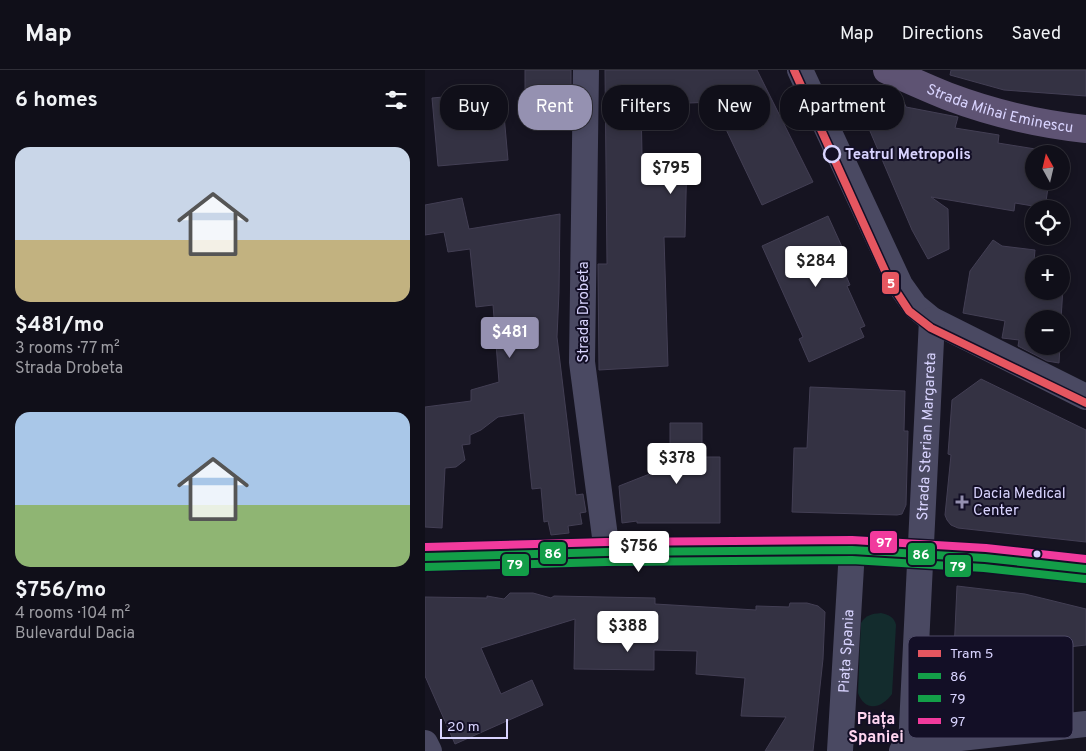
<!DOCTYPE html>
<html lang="en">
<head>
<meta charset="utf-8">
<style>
  :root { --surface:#100f19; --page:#1e1d26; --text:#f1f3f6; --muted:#9c9ca2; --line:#302f38; --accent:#9591b1 }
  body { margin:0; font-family:Overpass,sans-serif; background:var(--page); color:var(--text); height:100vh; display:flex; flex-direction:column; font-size:19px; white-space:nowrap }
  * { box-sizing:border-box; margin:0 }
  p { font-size:16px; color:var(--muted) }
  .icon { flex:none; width:28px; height:28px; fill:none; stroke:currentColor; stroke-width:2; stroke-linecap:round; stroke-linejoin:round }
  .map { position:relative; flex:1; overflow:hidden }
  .sheet { display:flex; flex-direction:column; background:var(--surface); width:425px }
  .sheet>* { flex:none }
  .hud { position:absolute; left:15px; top:15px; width:475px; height:45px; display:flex; gap:10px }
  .needle { width:32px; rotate:352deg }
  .buttons { position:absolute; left:600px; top:75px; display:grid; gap:10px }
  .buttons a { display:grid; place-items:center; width:45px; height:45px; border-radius:50%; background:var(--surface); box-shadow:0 2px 8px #0003,0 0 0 1px var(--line); font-size:25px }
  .scale { position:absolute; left:15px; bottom:12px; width:68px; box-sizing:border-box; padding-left:5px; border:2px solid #d9d4ff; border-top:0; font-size:14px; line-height:18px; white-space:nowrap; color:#d9d4ff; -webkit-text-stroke:4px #130f26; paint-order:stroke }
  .price { position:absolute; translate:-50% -42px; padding:0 11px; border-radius:5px; background:#fff; color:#222; font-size:16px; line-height:32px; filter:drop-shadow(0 1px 2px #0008) }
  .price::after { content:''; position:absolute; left:50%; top:30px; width:15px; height:11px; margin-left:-8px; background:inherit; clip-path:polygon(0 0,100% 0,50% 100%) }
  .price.on { background:var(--accent); color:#fff }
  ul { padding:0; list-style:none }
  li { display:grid; align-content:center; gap:10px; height:265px; padding:0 15px }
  li span { display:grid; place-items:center; height:155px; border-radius:15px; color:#555 }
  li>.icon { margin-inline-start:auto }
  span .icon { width:90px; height:90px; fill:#fffc; stroke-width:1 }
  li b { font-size:21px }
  h2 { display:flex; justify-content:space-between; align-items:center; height:60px; padding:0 15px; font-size:21px }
  .pill { padding:0 18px; border-radius:20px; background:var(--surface); box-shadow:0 2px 8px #0003,0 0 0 1px var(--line); font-size:18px; line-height:45px }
  .pill.on { background:var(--accent); color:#fff }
  header { display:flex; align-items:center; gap:30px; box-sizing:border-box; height:70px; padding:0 25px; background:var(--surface); border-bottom:1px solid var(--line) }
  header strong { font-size:24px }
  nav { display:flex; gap:28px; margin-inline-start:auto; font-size:18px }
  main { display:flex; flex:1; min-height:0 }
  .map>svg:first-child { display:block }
  .green { fill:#132c2d }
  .building { fill:#343243; stroke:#433f54 }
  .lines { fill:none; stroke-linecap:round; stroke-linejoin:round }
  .minor { stroke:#4a4962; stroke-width:26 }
  .major { stroke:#5e5373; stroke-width:28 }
  .bus-1-casing { stroke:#130f26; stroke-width:11 }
  .bus-2-casing { stroke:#130f26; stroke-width:11 }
  .bus-3-casing { stroke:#130f26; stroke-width:11 }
  .bus-1 { stroke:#139e48; stroke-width:8 }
  .bus-2 { stroke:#139e48; stroke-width:8 }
  .bus-3 { stroke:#f13a9d; stroke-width:8 }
  .tram-1-casing { stroke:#130f26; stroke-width:11 }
  .tram-1 { stroke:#e55660; stroke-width:8 }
  .stop-dot { fill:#130f26; stroke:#d9d4ff; stroke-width:2.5 }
  .poi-dot { fill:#9591b1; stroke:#130f26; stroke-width:2 }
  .bus-dot { fill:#d9d4ff; stroke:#130f26; stroke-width:2 }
  .labels { text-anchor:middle; stroke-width:4; stroke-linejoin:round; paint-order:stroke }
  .street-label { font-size:15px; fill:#d9d4ff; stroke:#130f26 }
  .stop-label { font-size:15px; font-weight:bold; fill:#d9d4ff; stroke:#130f26; text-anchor:start }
  .poi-label { font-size:15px; fill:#d9d4ff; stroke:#130f26; text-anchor:start }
  .neighbourhood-label { font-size:16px; font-weight:bold; fill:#ffd6f0; stroke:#130f26 }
  .key { fill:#130f26; stroke:#4e4a67; stroke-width:1 }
  .key-label { font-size:14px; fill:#d9d4ff }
  .line-badge { stroke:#130f26; stroke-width:2 }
  .badge-label { font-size:14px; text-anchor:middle; font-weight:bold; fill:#fff }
</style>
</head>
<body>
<header>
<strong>Map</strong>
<nav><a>Map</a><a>Directions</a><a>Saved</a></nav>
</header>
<main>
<section class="sheet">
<h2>6 homes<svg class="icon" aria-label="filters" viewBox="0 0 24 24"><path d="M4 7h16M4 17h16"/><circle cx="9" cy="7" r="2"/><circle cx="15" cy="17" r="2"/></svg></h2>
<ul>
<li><span style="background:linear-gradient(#c9d6e8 60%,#c2b280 0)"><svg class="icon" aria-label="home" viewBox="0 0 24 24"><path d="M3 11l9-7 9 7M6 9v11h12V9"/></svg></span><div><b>$481/mo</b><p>3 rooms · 77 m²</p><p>Strada Drobeta</p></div></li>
<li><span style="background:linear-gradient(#a9c7e8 60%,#8fb573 0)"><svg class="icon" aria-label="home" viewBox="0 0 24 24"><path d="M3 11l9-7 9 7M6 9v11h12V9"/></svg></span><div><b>$756/mo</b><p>4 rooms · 104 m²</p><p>Bulevardul Dacia</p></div></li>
</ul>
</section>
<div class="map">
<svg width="661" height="681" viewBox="0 0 661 681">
  <rect width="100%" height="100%" fill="#161421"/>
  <path class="green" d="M456,543C464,545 469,547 471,555L467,624C456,639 440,642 433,623L436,553C441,545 446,544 456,543Z"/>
  <g class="building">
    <polygon points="100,0 146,0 146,33 100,30"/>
    <polygon points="180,0 332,0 388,112 337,135 288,32 216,35 217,84 262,85 260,167 239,167 243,296 174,300 173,194 182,194"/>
    <polygon points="526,0 661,0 661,26 579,20 525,5"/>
    <polygon points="77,22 83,90 13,96 7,28"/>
    <polygon points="479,32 481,37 533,47 530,58 574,65 573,73 629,82 628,84 609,84 609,111 624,111 620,138 590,133 589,141 506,127 523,139 524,179 503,189 487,160 439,47"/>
    <polygon points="37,128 44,159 135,144 134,222 132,267 151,425 158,424 161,442 155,443 157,454 143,456 144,463 126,465 123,451 119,452 116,418 107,419 99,343 73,347 56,360 45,365 45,374 37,375 40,390 31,397 20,398 17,458 0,457 0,337 46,331 46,320 74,312 68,235 51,237 45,179 23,182 19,162 0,165 0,135"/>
    <polygon points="403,146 418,179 411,182 425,215 422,216 440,256 435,258 439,267 384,292 374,269 378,267 337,176"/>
    <polygon points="568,170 577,176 610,180 607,213 609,214 609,221 636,221 636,218 638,218 636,249 609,249 609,276 635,276 634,293 622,291 593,276 594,270 577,268 580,251 538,243 545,201"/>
    <polygon points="556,309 661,360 661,472 533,458 526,455 522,450 520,445 526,385 523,384 527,330"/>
    <polygon points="385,317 480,321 479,361 483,361 481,435 477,444 472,445 367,442 369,378 382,378"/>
    <polygon points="245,353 277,353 277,387 295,387 295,453 212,453 212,451 197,453 194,416 245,396"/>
    <polygon points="532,516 600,524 661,539 661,575 608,581 606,628 590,628 586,636 545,636 535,633 527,626"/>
    <polygon points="85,523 108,523 126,528 129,526 230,528 230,534 331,540 331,536 364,537 365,533 382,533 393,536 400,542 398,589 388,681 340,681 361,647 316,646 320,608 271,604 272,581 229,580 229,600 149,599 150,549 56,578 76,624 107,610 118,635 30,674 0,606 0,527 62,528 62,526 79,529"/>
  </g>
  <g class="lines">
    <g class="minor">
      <polyline points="161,0 157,292 182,482"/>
      <polyline points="375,0 475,215 490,236 507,250 661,327"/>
      <polyline points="0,673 4,681"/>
      <path id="s1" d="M486,677L507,250"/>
      <path id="s2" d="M415,681L427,480"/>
      <polyline points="477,681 486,677 518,670 661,654"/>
    </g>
    <g class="major">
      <path id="s3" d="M462,0C482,9 502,18 522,26C567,43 614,54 661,59"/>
      <polyline points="0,487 182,482 427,480 496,483 560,488 661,499"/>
    </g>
    <defs>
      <polyline id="bus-1" points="0,487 182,482 427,480 560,488 661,499"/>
      <polyline id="bus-2" points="0,497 182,492 427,490 559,498 660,509"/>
      <polyline id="bus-3" points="0,477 182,472 427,470 561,478 661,489"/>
    </defs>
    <use href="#bus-1" class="bus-1-casing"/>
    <use href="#bus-2" class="bus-2-casing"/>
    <use href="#bus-3" class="bus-3-casing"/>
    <use href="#bus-1" class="bus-1"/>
    <use href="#bus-2" class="bus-2"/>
    <use href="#bus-3" class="bus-3"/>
    <defs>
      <polyline id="tram-1" points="369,0 465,212 484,241 506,258 661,333"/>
    </defs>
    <use href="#tram-1" class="tram-1-casing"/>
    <use href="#tram-1" class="tram-1"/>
  </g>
  <circle class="stop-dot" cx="407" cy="84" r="8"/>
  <path class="poi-dot" d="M534.5 424.5h5v5h5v5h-5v5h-5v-5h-5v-5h5z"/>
  <circle class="bus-dot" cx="612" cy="484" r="4.5"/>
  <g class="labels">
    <g class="street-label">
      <text dy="5" stroke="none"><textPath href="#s3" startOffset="120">Strada Mihai Eminescu</textPath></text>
      <text transform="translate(158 242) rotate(-90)" y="5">Strada Drobeta</text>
      <text dy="5" stroke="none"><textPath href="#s1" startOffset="311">Strada Sterian Margareta</textPath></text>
      <text dy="5" stroke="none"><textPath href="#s2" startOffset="100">Piața Spania</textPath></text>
    </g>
    <g class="stop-label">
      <text x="420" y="89">Teatrul Metropolis</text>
    </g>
    <g class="poi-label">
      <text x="548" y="428">Dacia Medical<tspan x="548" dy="17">Center</tspan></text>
    </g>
    <g class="neighbourhood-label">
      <text x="451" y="654">Piața<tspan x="451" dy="18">Spaniei</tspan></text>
    </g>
  </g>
  <rect x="483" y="566" width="165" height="102" rx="8" class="key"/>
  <rect x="493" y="580" width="23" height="7" fill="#e55660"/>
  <rect x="493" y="603" width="23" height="6" fill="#139e48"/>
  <rect x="493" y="625" width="23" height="7" fill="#139e48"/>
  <rect x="493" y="648" width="23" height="6" fill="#f13a9d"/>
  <g class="key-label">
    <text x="525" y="588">Tram 5</text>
    <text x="525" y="611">86</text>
    <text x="525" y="633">79</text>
    <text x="525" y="656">97</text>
  </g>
  <g class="line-badge">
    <rect x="456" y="201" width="19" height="24" rx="5" fill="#e55660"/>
    <rect x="444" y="460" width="29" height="24" rx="5" fill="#f13a9d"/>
    <rect x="114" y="471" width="28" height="24" rx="5" fill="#139e48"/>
    <rect x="482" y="472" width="29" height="24" rx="5" fill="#139e48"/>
    <rect x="76" y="483" width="29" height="24" rx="5" fill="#139e48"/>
    <rect x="519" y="484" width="28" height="24" rx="5" fill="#139e48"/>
  </g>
  <g class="badge-label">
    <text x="466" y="218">5</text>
    <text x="459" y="477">97</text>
    <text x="128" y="488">86</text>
    <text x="496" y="489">86</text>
    <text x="90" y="499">79</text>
    <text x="533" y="501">79</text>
  </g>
</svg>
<div class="buttons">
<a><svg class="needle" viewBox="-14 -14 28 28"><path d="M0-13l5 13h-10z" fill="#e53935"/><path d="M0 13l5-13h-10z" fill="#9c9ca2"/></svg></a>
<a><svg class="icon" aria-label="locate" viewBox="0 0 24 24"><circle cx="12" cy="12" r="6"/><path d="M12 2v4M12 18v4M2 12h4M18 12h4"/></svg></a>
<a>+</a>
<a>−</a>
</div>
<div class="scale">20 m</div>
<b class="price" style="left:246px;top:125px">$795</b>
<b class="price" style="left:391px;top:218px">$284</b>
<b class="price on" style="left:85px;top:289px">$481</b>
<b class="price" style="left:252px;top:415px">$378</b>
<b class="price" style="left:214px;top:503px">$756</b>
<b class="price" style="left:203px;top:583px">$388</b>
<div class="hud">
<a class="pill">Buy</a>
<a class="pill on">Rent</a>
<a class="pill">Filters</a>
<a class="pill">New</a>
<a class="pill">Apartment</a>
</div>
</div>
</main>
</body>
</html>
